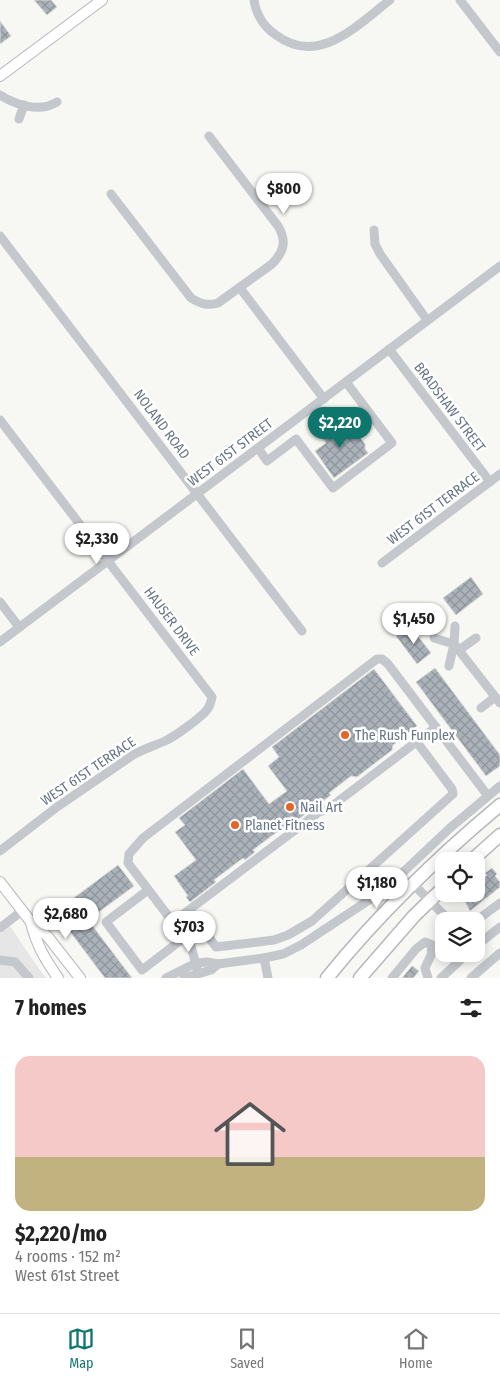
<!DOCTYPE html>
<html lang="en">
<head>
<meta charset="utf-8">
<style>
  :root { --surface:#fff; --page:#f2f2f2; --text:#222; --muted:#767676; --line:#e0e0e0; --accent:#0f766e }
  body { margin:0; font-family:"Fira Sans Condensed",sans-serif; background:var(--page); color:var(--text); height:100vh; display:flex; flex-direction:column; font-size:19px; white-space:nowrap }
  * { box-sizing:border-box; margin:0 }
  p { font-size:16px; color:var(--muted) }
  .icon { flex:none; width:28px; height:28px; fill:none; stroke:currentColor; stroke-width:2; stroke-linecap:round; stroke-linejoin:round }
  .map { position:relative; height:978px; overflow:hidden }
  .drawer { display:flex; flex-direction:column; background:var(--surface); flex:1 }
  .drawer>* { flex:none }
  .tools { position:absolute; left:435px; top:852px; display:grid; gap:10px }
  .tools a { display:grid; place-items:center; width:50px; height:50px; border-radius:10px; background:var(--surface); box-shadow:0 2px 12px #0003; font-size:25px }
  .price { position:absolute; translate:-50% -42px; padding:0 11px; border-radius:18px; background:#fff; color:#222; font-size:16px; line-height:32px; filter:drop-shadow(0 1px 2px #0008) }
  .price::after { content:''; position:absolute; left:50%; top:30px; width:15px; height:11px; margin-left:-8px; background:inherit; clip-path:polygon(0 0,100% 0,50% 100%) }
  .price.on { background:var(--accent); color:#fff }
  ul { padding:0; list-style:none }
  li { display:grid; align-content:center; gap:10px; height:265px; padding:0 15px }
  li span { display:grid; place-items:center; height:155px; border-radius:15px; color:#555 }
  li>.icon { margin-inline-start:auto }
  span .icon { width:90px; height:90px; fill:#fffc; stroke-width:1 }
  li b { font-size:21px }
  h2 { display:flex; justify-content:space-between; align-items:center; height:60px; padding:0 15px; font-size:21px }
  .tabs { display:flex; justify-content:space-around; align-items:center; height:70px; border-top:1px solid var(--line); background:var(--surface); font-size:14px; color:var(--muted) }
  .tabs a { display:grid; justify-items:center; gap:2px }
  .tabs .on { color:var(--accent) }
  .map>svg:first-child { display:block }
  .built { fill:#e5e6e5 }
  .building { fill:url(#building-cross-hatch); stroke:#d8d9d6 }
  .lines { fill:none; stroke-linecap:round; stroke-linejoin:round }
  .major-casing { stroke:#b5b9bd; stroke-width:12 }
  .highway-casing { stroke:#b5b8bc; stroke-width:15 }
  .minor { stroke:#c4c7cb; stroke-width:9 }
  .major { stroke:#fff; stroke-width:10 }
  .highway { stroke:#fff; stroke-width:12 }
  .poi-dot { fill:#e56526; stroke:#fff; stroke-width:2 }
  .labels { text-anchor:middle; stroke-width:5; stroke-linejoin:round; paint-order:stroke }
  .street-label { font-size:14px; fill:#667485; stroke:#fff }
  .poi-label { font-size:14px; fill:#667485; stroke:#fff; text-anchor:start }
</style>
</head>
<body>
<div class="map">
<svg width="500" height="978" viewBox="0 0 500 978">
  <defs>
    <pattern id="building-cross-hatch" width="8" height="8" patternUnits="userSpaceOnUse" patternTransform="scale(1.25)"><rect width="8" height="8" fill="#abb2b9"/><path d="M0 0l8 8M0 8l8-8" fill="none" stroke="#8f959c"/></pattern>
  </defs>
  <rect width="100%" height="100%" fill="#f7f7f4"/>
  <polygon class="built" points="10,926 34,962 46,978 0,978 0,934"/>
  <g class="building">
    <polygon points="34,0 51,0 57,7 47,15"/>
    <polygon points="0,21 11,36 0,44"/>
    <polygon points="337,421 347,434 352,431 355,435 359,436 365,444 365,449 368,453 334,478 315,451 326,443 320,434"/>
    <polygon points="471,577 483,594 456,615 443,598"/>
    <polygon points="410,626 431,653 417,664 396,636"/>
    <polygon points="435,668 500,755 500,766 486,776 416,682"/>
    <polygon points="374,669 417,726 393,745 392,750 357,777 351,776 329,793 331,795 284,830 282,828 253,850 255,852 245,860 243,858 214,880 216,882 190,902 186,897 188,896 174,876 196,860 175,832 185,825 179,818 243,769 269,804 287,791 268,766 279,757 272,747"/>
    <polygon points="118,865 134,886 88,920 132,978 105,978 65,925 67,903"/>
    <polygon points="492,868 497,874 495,876 500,882 500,887 470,911 463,897 468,894 476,894 476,885 485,877 487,875 485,873"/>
    <polygon points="412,966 419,971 413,978 402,978"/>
  </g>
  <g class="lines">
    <defs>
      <g id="major">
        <polyline points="0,76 102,0"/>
        <polyline points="0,882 31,922 48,937 80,978"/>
        <path d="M31,923C37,946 45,959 58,978"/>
      </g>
      <g id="highway">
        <polyline points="471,861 500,835"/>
        <path d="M327,978C377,916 439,856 500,805"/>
        <polyline points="360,978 414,916 444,887"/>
      </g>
    </defs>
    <use href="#major" class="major-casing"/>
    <use href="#highway" class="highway-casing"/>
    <g class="minor">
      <path d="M254,0C256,14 264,27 276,35C319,67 357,25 390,0"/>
      <polyline points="460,0 500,52"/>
      <path d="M0,95C16,105 40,113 57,102"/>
      <polyline points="19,119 24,105"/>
      <path d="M111,194L191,298C201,304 207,306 218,303L272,264C284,252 287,241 278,226L209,136"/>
      <polyline points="374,230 375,244 380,254 427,320"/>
      <polyline points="0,236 302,631"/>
      <polyline points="240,288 324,399"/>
      <polyline points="389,349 490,482"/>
      <path d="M0,420L212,697C211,702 210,707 206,711C199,719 174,737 165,741C154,746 143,749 133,755L57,807L0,851"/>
      <polyline points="258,448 267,461 296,439 333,488 392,443 346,382"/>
      <polyline points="382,563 500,474"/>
      <polyline points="0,602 19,627"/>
      <polyline points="434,638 454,644"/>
      <polyline points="0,642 500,266"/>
      <polyline points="454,644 500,703"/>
      <polyline points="459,650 476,638"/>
      <polyline points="449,666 454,644 455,626"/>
      <polyline points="481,708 495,697"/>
      <polyline points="413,884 450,921"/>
      <polyline points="148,890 106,922 142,970 185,937"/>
      <polyline points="189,910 216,947 274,940 288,935 312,921 453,794 452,789 416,741"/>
      <polyline points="476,921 500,903"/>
      <polyline points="173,922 319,812 328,809 436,727"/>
      <polyline points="0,928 22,911"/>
      <polyline points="476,946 500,927"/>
      <polyline points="264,958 268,978"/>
      <polyline points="0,960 15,962 29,978"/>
      <polyline points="198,973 191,946 128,863 129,854 143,838 377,659 382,659 388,664 488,796"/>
      <polyline points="166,978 196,963 207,962 218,964 264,958 283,954 301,945 369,900 398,877 450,828 500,786"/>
      <polyline points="184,978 211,970 218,964"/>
      <polyline points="392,978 416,949 425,942 432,945 431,955 425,968 428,978"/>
      <polyline points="441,978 467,954"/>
      <polyline points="471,978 500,953"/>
    </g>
    <use href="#major" class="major"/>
    <use href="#highway" class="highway"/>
  </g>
  <g class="poi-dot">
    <circle cx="345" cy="735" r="5"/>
    <circle cx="290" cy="807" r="5"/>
    <circle cx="235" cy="825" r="5"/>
  </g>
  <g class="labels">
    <g class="street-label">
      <text transform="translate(450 407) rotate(53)" y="5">BRADSHAW STREET</text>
      <text transform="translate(162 424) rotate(53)" y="5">NOLAND ROAD</text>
      <text transform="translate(230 452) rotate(-37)" y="5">WEST 61ST STREET</text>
      <text transform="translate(433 508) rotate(-37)" y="5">WEST 61ST TERRACE</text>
      <text transform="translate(172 621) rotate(53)" y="5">HAUSER DRIVE</text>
      <text transform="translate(88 771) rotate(-34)" y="5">WEST 61ST TERRACE</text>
    </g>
    <g class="poi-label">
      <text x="355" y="740">The Rush Funplex</text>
      <text x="300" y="812">Nail Art</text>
      <text x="245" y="830">Planet Fitness</text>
    </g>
  </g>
</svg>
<div class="tools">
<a><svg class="icon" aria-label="locate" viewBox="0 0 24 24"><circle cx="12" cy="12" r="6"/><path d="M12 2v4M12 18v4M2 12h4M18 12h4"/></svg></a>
<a><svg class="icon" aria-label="layers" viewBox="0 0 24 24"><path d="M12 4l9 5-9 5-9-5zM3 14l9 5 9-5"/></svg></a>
</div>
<b class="price" style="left:284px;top:215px">$800</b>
<b class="price on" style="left:340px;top:449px">$2,220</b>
<b class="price" style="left:97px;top:565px">$2,330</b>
<b class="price" style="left:414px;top:645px">$1,450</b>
<b class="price" style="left:377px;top:909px">$1,180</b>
<b class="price" style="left:66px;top:940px">$2,680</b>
<b class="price" style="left:189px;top:953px">$703</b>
</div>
<section class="drawer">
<h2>7 homes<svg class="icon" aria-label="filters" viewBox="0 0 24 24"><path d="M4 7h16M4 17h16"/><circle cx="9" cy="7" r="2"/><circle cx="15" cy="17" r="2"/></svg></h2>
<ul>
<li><span style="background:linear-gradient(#f6c9c9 65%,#c2b280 0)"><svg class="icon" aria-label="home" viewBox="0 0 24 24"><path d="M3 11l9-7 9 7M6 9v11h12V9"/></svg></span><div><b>$2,220/mo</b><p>4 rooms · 152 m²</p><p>West 61st Street</p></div></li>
</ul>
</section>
<nav class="tabs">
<a class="on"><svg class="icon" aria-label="map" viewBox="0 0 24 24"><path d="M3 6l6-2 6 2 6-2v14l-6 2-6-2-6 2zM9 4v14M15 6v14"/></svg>Map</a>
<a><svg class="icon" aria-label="saved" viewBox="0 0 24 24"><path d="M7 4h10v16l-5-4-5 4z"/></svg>Saved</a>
<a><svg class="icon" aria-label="home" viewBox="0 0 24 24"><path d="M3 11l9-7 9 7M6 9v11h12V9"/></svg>Home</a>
</nav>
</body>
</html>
